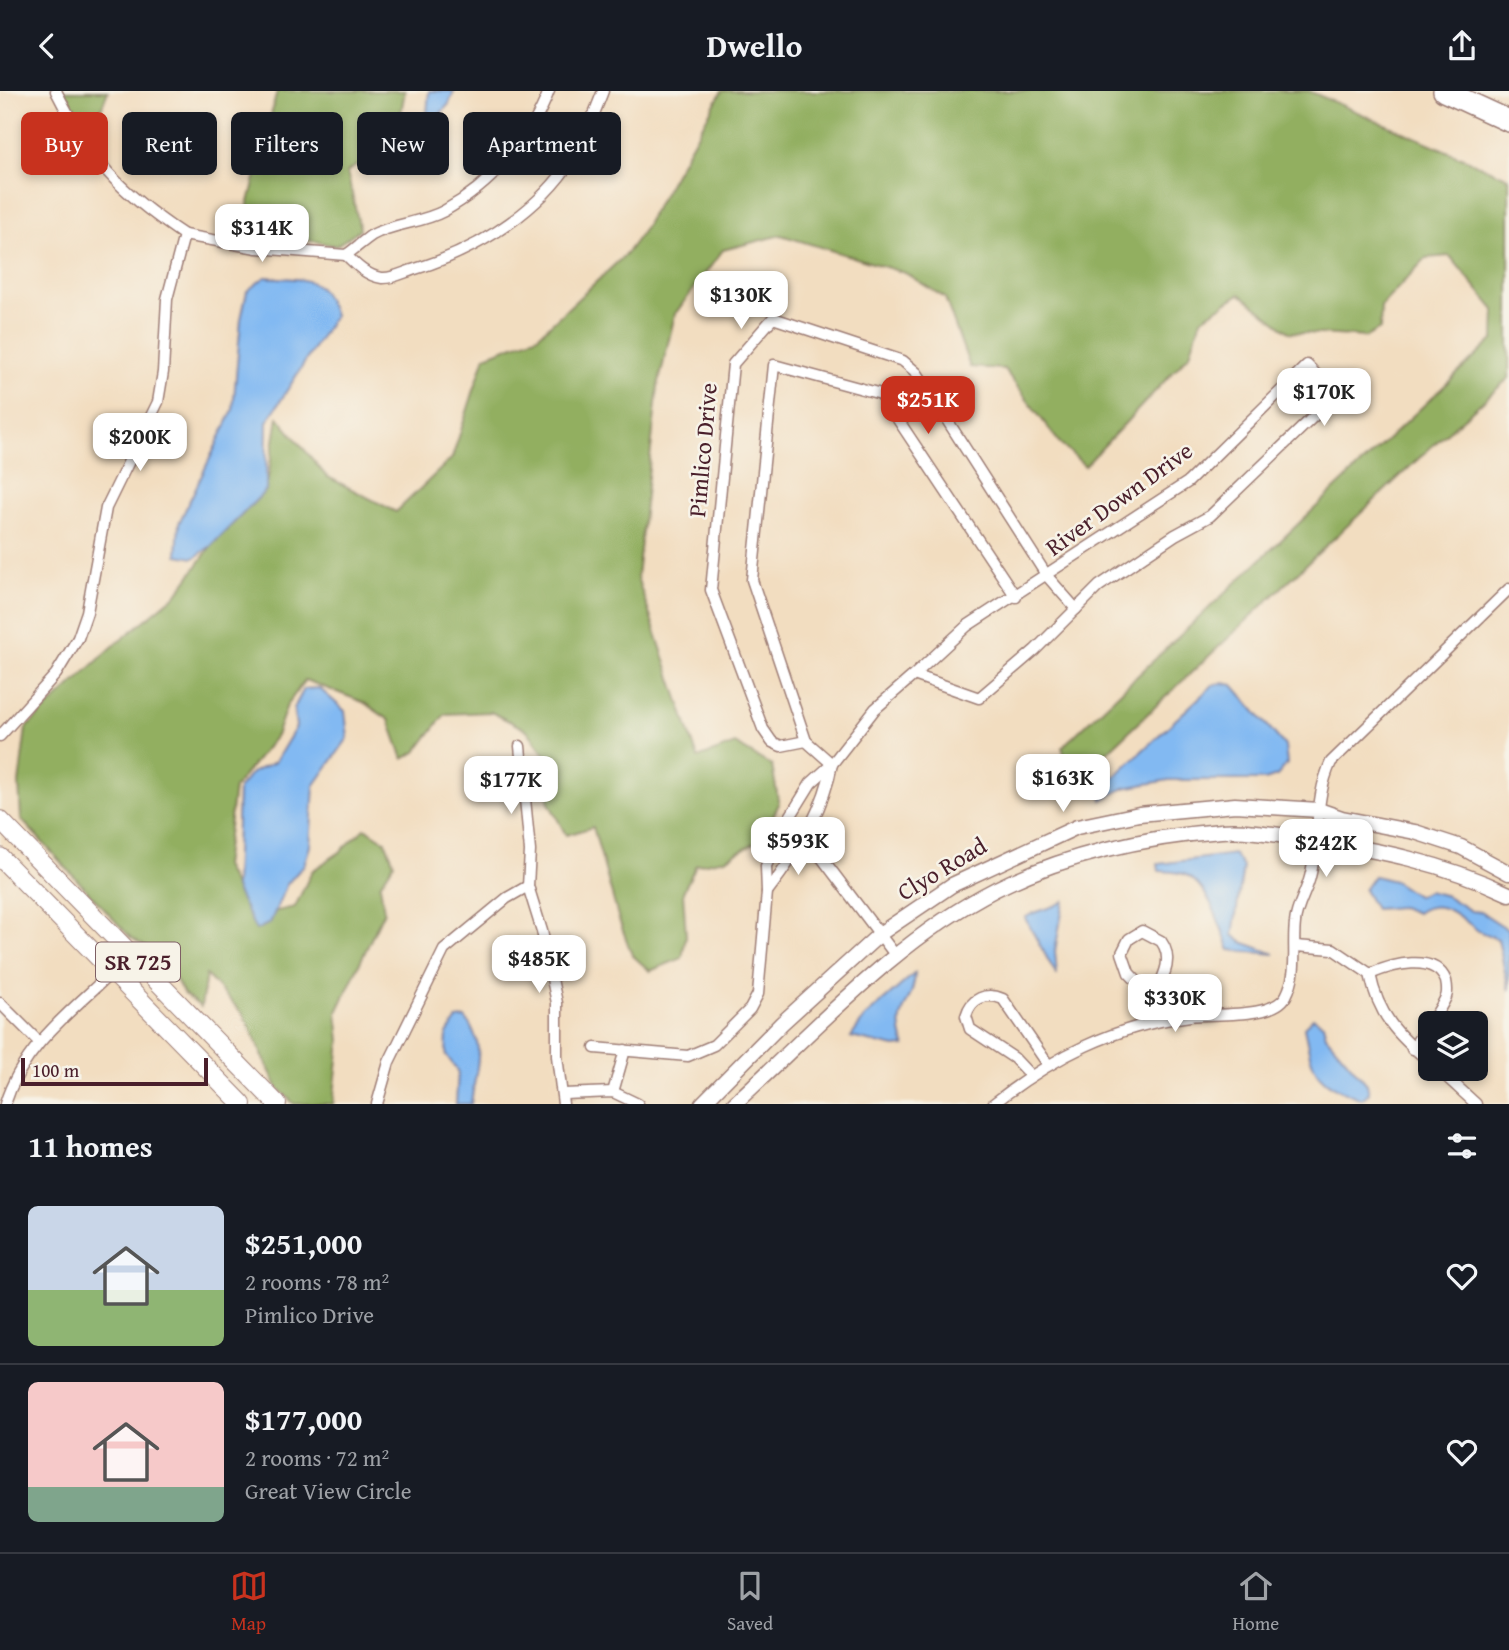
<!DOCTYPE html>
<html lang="en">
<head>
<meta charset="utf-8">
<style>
  :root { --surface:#171b24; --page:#20242c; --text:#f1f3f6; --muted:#9ea1a6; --line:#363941; --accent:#c8321e }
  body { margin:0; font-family:"Gentium Book Plus",serif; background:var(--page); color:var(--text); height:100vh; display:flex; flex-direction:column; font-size:26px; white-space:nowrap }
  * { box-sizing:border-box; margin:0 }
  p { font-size:23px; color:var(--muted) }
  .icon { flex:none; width:38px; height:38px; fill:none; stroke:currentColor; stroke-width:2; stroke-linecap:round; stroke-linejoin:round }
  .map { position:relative; height:1013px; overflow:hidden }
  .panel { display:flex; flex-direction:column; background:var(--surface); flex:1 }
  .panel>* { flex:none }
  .top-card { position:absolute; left:21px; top:21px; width:700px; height:63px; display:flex; gap:14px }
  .tools { position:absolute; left:1418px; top:920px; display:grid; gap:14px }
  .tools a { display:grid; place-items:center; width:70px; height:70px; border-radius:10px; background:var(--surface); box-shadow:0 4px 10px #0003; font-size:35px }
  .scale { position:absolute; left:21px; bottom:18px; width:187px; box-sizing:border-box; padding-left:7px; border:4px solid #4a1f2b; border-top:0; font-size:19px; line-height:24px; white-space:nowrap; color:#4a1f2b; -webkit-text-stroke:5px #f7f3e8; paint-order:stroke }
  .price { position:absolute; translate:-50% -60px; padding:0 16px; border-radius:14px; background:#fff; color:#222; font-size:23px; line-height:46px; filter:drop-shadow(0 2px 4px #0008) }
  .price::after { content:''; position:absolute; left:50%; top:42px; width:21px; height:16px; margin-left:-10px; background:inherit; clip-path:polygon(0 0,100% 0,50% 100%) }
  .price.active { background:var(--accent); color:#fff }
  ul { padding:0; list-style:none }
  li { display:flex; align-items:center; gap:21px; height:175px; padding:0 28px }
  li+li { border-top:2px solid var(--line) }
  li span { display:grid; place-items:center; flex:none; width:196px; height:140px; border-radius:10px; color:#555 }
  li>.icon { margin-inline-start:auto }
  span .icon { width:84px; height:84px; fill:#fffc; stroke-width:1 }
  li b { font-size:30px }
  h2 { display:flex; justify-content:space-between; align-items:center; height:84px; padding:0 28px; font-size:30px }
  .chip { padding:0 24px; border-radius:10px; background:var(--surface); box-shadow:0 4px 10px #0003; font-size:24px; line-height:63px }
  .chip.active { background:var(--accent); color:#fff }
  header { display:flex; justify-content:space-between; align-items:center; height:91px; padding:0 28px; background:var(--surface); font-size:32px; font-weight:600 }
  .tabs { display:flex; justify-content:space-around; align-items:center; height:98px; border-top:2px solid var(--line); background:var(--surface); font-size:19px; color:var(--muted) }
  .tabs a { display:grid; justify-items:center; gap:4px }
  .tabs .active { color:var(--accent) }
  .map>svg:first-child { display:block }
  .forest { fill:#92af61; stroke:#6e6746; stroke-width:2 }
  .water { fill:#82b9f2; stroke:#666c8e; stroke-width:2 }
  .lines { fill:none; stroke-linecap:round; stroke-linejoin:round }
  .minor-casing { stroke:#9e7e76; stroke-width:13 }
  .tertiary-casing { stroke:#9e7e76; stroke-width:17 }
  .primary-casing { stroke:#9e7e76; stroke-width:20 }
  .motorway-casing { stroke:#9e7e76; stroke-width:24 }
  .minor { stroke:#fff; stroke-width:10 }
  .tertiary { stroke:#fff; stroke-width:14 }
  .primary { stroke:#fff; stroke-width:18 }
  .motorway { stroke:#fff; stroke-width:21 }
  .labels { text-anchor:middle; stroke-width:5; stroke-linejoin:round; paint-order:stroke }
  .shield { fill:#f7f3e8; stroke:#7e5f64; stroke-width:2 }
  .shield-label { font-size:23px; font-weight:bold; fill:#4a1f2b }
  .street-label { font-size:24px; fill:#4a1f2b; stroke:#f7f3e8 }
</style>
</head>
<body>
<header><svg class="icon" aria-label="back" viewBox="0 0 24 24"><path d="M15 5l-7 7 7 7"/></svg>Dwello<svg class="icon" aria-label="share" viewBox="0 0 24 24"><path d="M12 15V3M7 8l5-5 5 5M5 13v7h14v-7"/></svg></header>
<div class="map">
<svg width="1509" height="1013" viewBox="0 0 1509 1013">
  <rect width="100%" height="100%" fill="#f7f3e8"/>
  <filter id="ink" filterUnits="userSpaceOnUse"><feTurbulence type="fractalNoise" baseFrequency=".0143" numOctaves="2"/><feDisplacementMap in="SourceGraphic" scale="14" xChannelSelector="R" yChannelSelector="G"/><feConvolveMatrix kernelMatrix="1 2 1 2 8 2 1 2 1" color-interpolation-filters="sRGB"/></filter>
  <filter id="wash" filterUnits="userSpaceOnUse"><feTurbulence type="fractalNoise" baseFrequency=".00686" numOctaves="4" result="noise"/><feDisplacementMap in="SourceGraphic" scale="28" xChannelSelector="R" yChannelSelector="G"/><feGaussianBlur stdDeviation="1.57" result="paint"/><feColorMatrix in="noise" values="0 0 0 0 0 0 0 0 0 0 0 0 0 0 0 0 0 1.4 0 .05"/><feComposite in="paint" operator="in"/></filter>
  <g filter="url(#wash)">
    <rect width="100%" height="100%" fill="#f2ddc0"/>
    <g class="forest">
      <polygon points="63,0 108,0 91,44"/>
      <polygon points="277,0 405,0 396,49 347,81 360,138 336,155 243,135"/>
      <polygon points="722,0 1309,0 1509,87 1509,287 1431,356 1090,677 1069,678 1062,656 1494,248 1495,219 1450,165 1426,167 1381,215 1380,238 1366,246 1289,241 1240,203 1201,228 1190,263 1085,375 1059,351 1004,278 970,276 945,207 905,182 781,144 723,159 675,223 658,295 637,486 698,667 735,653 772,675 779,713 762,748 725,768 696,774 683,801 686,845 682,867 650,880 632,864 619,829 593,736 566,744 548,710 549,669 527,639 491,621 445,623 416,661 403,668 389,629 363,611 305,589 287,614 276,645 234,697 224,775 250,826 295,816 312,780 340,761 365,737 385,750 394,772 380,794 384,820 337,921 340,950 333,1013 294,1013 277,996 244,924 206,884 201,916 184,903 162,866 130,846 21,728 19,692 26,637 111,557 177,503 211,455 266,399 278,326 326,385 396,421 452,367 485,265 538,245 625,164 640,144"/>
    </g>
    <g class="water">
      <polygon points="429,0 454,0 449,13 434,30 427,23"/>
      <path d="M265,186C305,190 321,182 334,225L267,331L266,399L211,455L194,467L177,464L179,432L233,319L241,228L247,200Z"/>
      <polygon points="1223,592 1233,594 1285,655 1287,673 1277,685 1265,689 1169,689 1124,697 1102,709 1100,699 1213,594"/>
      <polygon points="319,597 345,620 348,647 314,695 310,755 304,774 287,793 270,832 256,839 235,797 238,698 251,682 275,671 296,636 294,617 304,598"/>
      <path d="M1234,763L1243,776L1233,844L1242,851L1275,863L1230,859C1220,836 1210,796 1186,784C1178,780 1167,781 1159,780L1158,773Z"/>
      <path d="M1374,785L1394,790L1417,805L1428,800L1447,805L1471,820L1481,821L1509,839V900L1498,848C1492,845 1483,843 1477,839C1459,825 1440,805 1417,822L1401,816L1375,818L1364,799Z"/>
      <path d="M1064,810L1055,860L1057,885L1025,827C1036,818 1051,819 1064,810Z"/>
      <path d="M915,882C914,915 891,917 905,955L895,956L851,946L865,926Z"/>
      <path d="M465,927C488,956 475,978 471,1013H456L458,980L446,964L447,943L457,928Z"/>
      <path d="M1313,927L1323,933L1326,945L1367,993L1369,1002L1362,1008C1314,990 1313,983 1304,936Z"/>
    </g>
  </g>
  <g filter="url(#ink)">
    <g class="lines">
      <defs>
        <g id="minor">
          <path d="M184,144L257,157L346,164C355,158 363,150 372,144C394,132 422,132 444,120C491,94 530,50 549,0"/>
          <path d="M346,164C356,174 367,185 382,187C391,188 403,182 412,179C470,162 530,127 566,77C582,54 593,26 603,0"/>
          <path d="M0,645L56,583L78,547L87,521L106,417L158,311L163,281L167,208L184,144C117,99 92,71 56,0"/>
          <polyline points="806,650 781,655 772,651 763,638 711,499 733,273 773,227 903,270 917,282 1047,485 1076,518"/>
          <polyline points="520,655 530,760 528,795 542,840 557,912 557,965 563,1013"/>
          <polyline points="832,673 806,650 752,489 774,274 881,303 1016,506"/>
          <polyline points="782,739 822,767 896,865"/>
          <path d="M767,801C796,764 824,719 832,673"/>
          <path d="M1142,840L1161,850C1175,869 1162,888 1153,907L1129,882L1122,862L1129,848Z"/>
          <path d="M1296,855L1333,858L1370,883C1378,924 1398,945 1430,971"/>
          <path d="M1370,883C1391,874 1435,861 1446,890C1447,895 1448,901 1446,906C1438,924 1423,941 1412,958"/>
          <polyline points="0,912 39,951"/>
          <polyline points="595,957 688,965 714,954 750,918 758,903 767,801 766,775 782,739 811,692 832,673 875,618 914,584 979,607 1035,559 1099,495 1175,444 1210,425 1336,304 1307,274 1188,391 967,535 914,584"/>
          <polyline points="1438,978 1476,1013"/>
          <path d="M1030,984L1014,967L970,938L966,925C971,907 986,901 1003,908L1047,972"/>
          <polyline points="613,1001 625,959"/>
          <polyline points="564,1003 613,1001 638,1013"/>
          <path d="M5,1013C25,948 85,911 130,863"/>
          <polyline points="377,1013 389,971 444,859 507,807 528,795"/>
          <path d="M993,1013C1053,966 1113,935 1190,925C1214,922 1273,928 1286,905C1299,880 1292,857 1295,832C1296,816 1306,802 1310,786C1320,748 1314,707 1331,671L1509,498"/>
        </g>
        <g id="tertiary">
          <polyline points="702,1013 782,932 881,842 952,794 1077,736 1139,723 1235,714 1319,719 1342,727 1415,741 1461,756 1509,782"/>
          <path d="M734,1013C816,938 896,849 996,798C1064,764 1145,746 1221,740C1248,738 1278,744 1305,748C1379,759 1441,771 1509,803"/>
        </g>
        <g id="primary">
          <polyline points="0,729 277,1013"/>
          <polyline points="0,766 242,1013"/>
        </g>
        <polyline id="motorway" points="1444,0 1509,30"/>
      </defs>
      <use href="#minor" class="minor-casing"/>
      <use href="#tertiary" class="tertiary-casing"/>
      <use href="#primary" class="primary-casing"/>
      <use href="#motorway" class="motorway-casing"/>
      <use href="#minor" class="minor"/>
      <use href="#tertiary" class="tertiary"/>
      <use href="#primary" class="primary"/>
      <use href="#motorway" class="motorway"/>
    </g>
  </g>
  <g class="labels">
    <rect class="shield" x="96" y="851.5" width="84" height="39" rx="5"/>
    <g class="shield-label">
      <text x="138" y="879">SR 725</text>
    </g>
    <g class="street-label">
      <text transform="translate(703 359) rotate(-85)" y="8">Pimlico Drive</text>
      <text transform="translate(1119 408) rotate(-36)" y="8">River Down Drive</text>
      <text transform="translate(942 778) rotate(-31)" y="8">Clyo Road</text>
    </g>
  </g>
</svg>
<div class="tools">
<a><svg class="icon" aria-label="layers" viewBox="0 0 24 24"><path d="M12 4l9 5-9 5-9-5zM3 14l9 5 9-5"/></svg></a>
</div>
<div class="scale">100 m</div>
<b class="price" style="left:262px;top:173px">$314K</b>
<b class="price" style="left:741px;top:240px">$130K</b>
<b class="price" style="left:1324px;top:337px">$170K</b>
<b class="price active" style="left:928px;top:345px">$251K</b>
<b class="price" style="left:140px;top:382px">$200K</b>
<b class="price" style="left:1063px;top:723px">$163K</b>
<b class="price" style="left:511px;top:725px">$177K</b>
<b class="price" style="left:798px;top:786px">$593K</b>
<b class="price" style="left:1326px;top:788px">$242K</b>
<b class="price" style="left:539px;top:904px">$485K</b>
<b class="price" style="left:1175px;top:943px">$330K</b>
<div class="top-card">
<a class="chip active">Buy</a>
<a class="chip">Rent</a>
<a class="chip">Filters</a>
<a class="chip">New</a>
<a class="chip">Apartment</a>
</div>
</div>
<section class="panel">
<h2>11 homes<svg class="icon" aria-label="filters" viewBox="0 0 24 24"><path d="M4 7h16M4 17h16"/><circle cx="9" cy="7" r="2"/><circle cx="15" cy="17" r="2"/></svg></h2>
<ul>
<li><span style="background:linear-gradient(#c9d6e8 60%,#8fb573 0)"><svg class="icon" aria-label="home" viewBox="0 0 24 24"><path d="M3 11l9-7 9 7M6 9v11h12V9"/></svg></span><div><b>$251,000</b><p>2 rooms · 78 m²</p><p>Pimlico Drive</p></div><svg class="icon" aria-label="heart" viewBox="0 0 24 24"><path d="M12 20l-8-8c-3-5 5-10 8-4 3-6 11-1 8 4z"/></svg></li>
<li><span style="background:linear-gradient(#f6c9c9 75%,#7fa58c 0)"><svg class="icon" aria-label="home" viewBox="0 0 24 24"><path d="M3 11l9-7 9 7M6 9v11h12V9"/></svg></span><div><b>$177,000</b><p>2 rooms · 72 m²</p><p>Great View Circle</p></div><svg class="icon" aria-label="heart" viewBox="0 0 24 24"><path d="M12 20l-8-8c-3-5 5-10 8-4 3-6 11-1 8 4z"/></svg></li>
</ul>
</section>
<nav class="tabs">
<a class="active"><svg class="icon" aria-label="map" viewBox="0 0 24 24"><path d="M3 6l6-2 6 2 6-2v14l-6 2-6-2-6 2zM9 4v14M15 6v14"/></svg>Map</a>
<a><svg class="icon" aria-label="saved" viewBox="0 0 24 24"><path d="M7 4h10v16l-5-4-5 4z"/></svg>Saved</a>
<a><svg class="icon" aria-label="home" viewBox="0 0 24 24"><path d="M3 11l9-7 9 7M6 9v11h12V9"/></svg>Home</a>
</nav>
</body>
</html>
